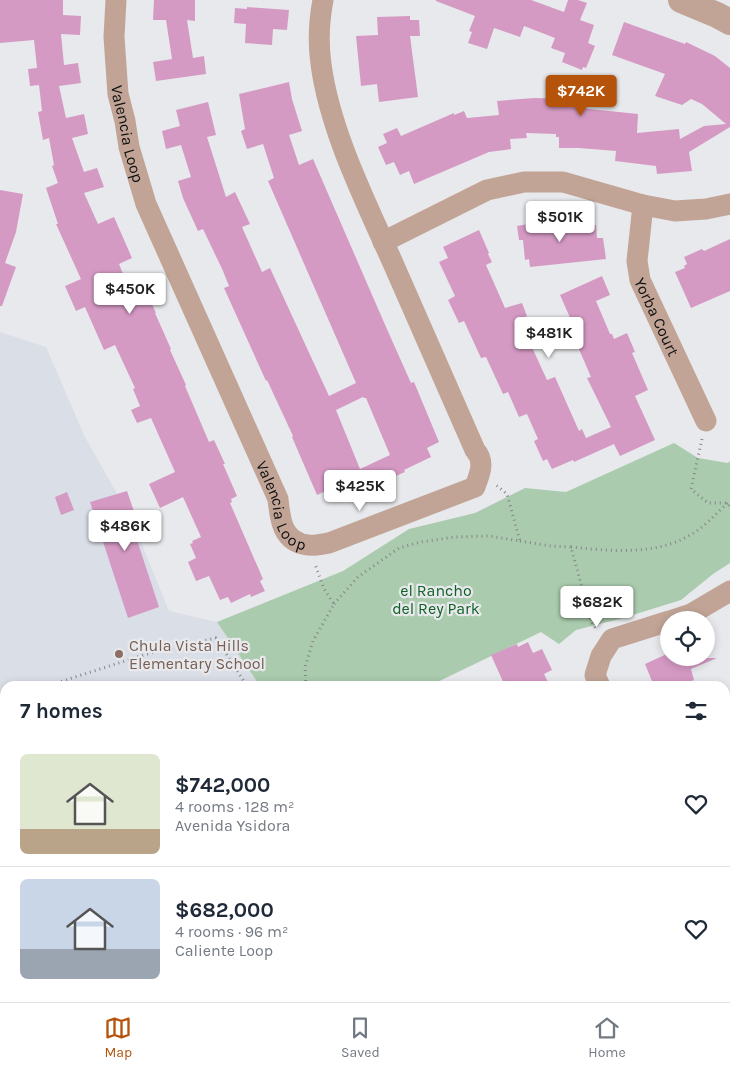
<!DOCTYPE html>
<html lang="en">
<head>
<meta charset="utf-8">
<style>
  :root { --surface:#fff; --page:#f6f6f7; --text:#1f2937; --muted:#747a83; --line:#e0e1e3; --accent:#b45309 }
  body { margin:0; font-family:Karla,sans-serif; background:var(--page); color:var(--text); height:100vh; display:flex; flex-direction:column; font-size:19px; white-space:nowrap }
  * { box-sizing:border-box; margin:0 }
  p { font-size:16px; color:var(--muted) }
  .icon { flex:none; width:28px; height:28px; fill:none; stroke:currentColor; stroke-width:2; stroke-linecap:round; stroke-linejoin:round }
  .map { position:relative; flex:1; overflow:hidden }
  .drawer { position:absolute; left:0px; top:681px; width:730px; height:321px; display:flex; flex-direction:column; background:var(--surface); border-radius:15px 15px 0 0; box-shadow:0 2px 8px #0003 }
  .drawer>* { flex:none }
  .buttons { position:absolute; left:660px; top:611px; display:grid; gap:10px }
  .buttons a { display:grid; place-items:center; width:55px; height:55px; border-radius:50%; background:var(--surface); box-shadow:0 2px 8px #0003; font-size:25px }
  .price { position:absolute; translate:-50% -42px; padding:0 11px; border-radius:5px; background:#fff; color:#222; font-size:16px; line-height:32px; filter:drop-shadow(0 1px 2px #0008) }
  .price::after { content:''; position:absolute; left:50%; top:30px; width:15px; height:11px; margin-left:-8px; background:inherit; clip-path:polygon(0 0,100% 0,50% 100%) }
  .price.current { background:var(--accent); color:#fff }
  ul { padding:0; list-style:none }
  li { display:flex; align-items:center; gap:15px; height:125px; padding:0 20px }
  li+li { border-top:1px solid var(--line) }
  li span { display:grid; place-items:center; flex:none; width:140px; height:100px; border-radius:8px; color:#555 }
  li>.icon { margin-inline-start:auto }
  span .icon { width:60px; height:60px; fill:#fffc; stroke-width:1 }
  li b { font-size:21px }
  h2 { display:flex; justify-content:space-between; align-items:center; height:60px; padding:0 20px; font-size:21px }
  .tabs { display:flex; justify-content:space-around; align-items:center; height:70px; border-top:1px solid var(--line); background:var(--surface); font-size:14px; color:var(--muted) }
  .tabs a { display:grid; justify-items:center; gap:2px }
  .tabs .current { color:var(--accent) }
  .map>svg:first-child { display:block }
  .built { fill:#dadee7 }
  .green { fill:#aacbad }
  .building { fill:#d59ac4; fill-rule:evenodd }
  .lines { fill:none; stroke-linecap:round; stroke-linejoin:round }
  .path { stroke:#868789; stroke-width:3; stroke-dasharray:1 4; stroke-linecap:butt }
  .minor { stroke:#c1a496; stroke-width:21 }
  .tertiary { stroke:#c1a496; stroke-width:26 }
  .education-dot { fill:#8d6e63; stroke:#e8e9ec; stroke-width:2 }
  .labels { text-anchor:middle; stroke-width:4.5; stroke-linejoin:round; paint-order:stroke }
  .street-label { font-size:16px; fill:#0f1010; stroke:#e8e9ec }
  .park-label { font-size:16px; fill:#116126; stroke:#e8e9ec }
  .education-label { font-size:16px; fill:#785e54; stroke:#e8e9ec; text-anchor:start }
</style>
</head>
<body>
<div class="map">
<svg width="730" height="1002" viewBox="0 0 730 1002">
  <rect width="100%" height="100%" fill="#e8e9ec"/>
  <polygon class="built" points="0,332 46,347 85,437 132,520 169,611 217,622 260,686 5,686 5,998 143,998 129,1002 0,1002"/>
  <polygon class="green" points="674,443 698,458 728,463 730,461 730,563 713,574 681,600 623,618 576,630 559,644 541,632 429,686 260,686 217,622 343,571 409,529 475,513 525,488 566,492"/>
  <g class="building">
    <polygon points="0,0 63,0 63,15 81,16 80,35 61,34 64,65 78,63 81,83 59,86 66,118 84,114 88,134 72,138 84,172 97,168 104,187 84,193 98,224 114,217 132,258 119,264 133,299 147,293 156,313 155,313 171,349 170,350 186,385 185,386 209,442 214,440 225,464 223,464 237,496 231,499 232,502 230,503 263,579 260,581 265,591 251,597 250,594 231,603 228,597 220,600 209,576 196,581 188,562 196,558 190,544 193,543 192,541 201,537 183,497 160,508 149,484 175,472 151,418 137,423 131,410 140,406 133,389 135,388 115,345 104,350 85,307 76,311 65,286 81,279 56,224 58,224 46,188 58,183 52,166 54,165 49,138 43,140 38,112 42,111 39,85 30,86 28,69 37,68 34,40 0,43"/>
    <polygon points="154,0 195,0 195,21 187,20 193,58 204,56 206,74 156,81 153,62 172,59 166,20 153,20"/>
    <polygon points="436,0 531,0 564,12 568,0 578,0 587,3 580,20 594,25 588,43 595,46 586,68 583,67 582,70 562,62 565,53 551,48 555,38 524,26 520,37 494,28 487,49 468,43 472,32 469,31 475,16 436,1"/>
    <polygon points="247,7 289,10 287,30 273,29 272,45 245,43 246,24 234,23 235,8 247,9"/>
    <polygon points="410,16 410,20 419,20 420,36 410,36 418,97 379,102 377,84 361,86 356,36 378,35 377,17"/>
    <polygon points="624,22 685,44 686,42 715,56 730,68 730,127 689,152 692,171 657,174 656,166 615,161 616,151 579,148 559,148 559,137 556,137 556,134 526,133 527,138 510,139 511,149 489,152 414,184 409,171 400,175 394,162 386,165 378,147 387,143 383,134 397,128 401,136 454,113 454,115 464,111 467,118 499,115 497,101 534,98 580,99 580,108 638,114 637,133 679,129 680,139 704,126 726,124 702,104 691,99 682,105 655,96 665,74 612,55"/>
    <path d="M289,82L292,99L302,131L289,135L299,165L313,159L386,327L411,383L414,382L439,442L427,448L431,457L404,470L405,472L336,502L330,489L317,495L292,437L293,436L267,380L266,381L224,288L229,286L223,271L203,229L198,231L183,198L178,181L191,177L181,145L166,149L162,131L180,126L176,110L208,102L216,135L207,137L226,197L235,192L250,224L242,227L262,272L270,268L329,396L356,383L268,181L274,178L263,144L247,149L241,131L245,129L239,94ZM363,397L364,398H366L390,455L360,469L336,410Z"/>
    <polygon points="0,190 23,194 16,232 5,263 16,267 2,306 0,306"/>
    <polygon points="550,218 553,226 584,223 585,226 596,225 597,238 603,238 606,259 530,267 529,259 525,260 523,240 519,240 517,226 528,224 528,220"/>
    <polygon points="479,230 489,253 488,254 492,262 486,265 505,308 522,303 527,316 519,319 547,380 555,377 579,431 582,429 586,438 611,427 587,378 591,377 575,340 579,338 560,295 602,276 610,295 596,301 610,334 612,334 614,339 627,333 635,352 632,353 648,390 635,396 655,440 620,456 614,444 574,462 573,460 552,469 547,459 543,461 534,441 538,439 527,414 519,417 508,392 503,394 486,357 481,358 464,321 459,323 448,300 455,296 439,262 448,258 443,247"/>
    <polygon points="730,239 730,291 691,308 675,272 685,268 684,266 687,264 684,257 702,249 704,251"/>
    <polygon points="127,491 140,529 134,531 159,607 128,618 90,502"/>
    <polygon points="67,492 74,510 61,515 55,497"/>
    <polygon points="528,642 533,653 542,649 552,670 544,674 550,686 505,686 491,655 517,644 518,647"/>
    <polygon points="669,653 669,658 717,658 691,669 694,680 679,686 654,686 645,664"/>
  </g>
  <g class="lines">
    <g class="path">
      <polyline points="702,439 691,489 708,503 727,503 730,506"/>
      <polyline points="520,541 551,546 571,547 591,621 597,630"/>
      <path d="M571,547C611,551 656,556 692,534C706,526 718,511 730,501"/>
      <polyline points="334,604 358,577 399,548 421,542 455,537 489,536 520,541 507,494 496,485"/>
      <polyline points="47,686 147,654 216,638 247,686"/>
      <polyline points="306,686 305,667 313,641 334,604 324,589 315,564"/>
      <polyline points="0,701 5,699"/>
    </g>
    <g class="minor">
      <path id="s1" d="M116,0L114,37L118,94L125,121L129,147L146,204L278,499C280,519 282,542 308,545C314,546 322,544 329,543L475,487C479,475 486,462 475,450C449,390 422,330 396,270C368,206 330,133 321,64C318,43 319,21 323,0"/>
      <path id="s2" d="M643,205L637,261L640,280L706,421"/>
      <polyline points="383,242 487,190 524,182 563,182 643,205 675,211 706,209 730,204"/>
      <polyline points="673,620 691,614 730,591"/>
      <polyline points="600,686 595,675 601,656 612,639 669,621"/>
      <polyline points="725,951 730,962"/>
      <polyline points="466,1002 467,998"/>
    </g>
    <g class="tertiary">
      <polyline points="681,0 717,15 730,22"/>
      <polyline points="285,998 339,1002"/>
      <polyline points="166,1002 183,998"/>
    </g>
  </g>
  <circle class="education-dot" cx="119" cy="654" r="5"/>
  <g class="labels">
    <g class="street-label">
      <text dy="6" stroke="none"><textPath href="#s1" startOffset="135">Valencia Loop</textPath></text>
      <text dy="6" stroke="none"><textPath href="#s2" startOffset="116">Yorba Court</textPath></text>
      <text dy="6" stroke="none"><textPath href="#s1" startOffset="540">Valencia Loop</textPath></text>
    </g>
    <g class="park-label">
      <text x="436" y="596">el Rancho<tspan x="436" dy="18">del Rey Park</tspan></text>
    </g>
    <g class="education-label">
      <text x="129" y="651">Chula Vista Hills<tspan x="129" dy="18">Elementary School</tspan></text>
    </g>
  </g>
</svg>
<div class="buttons">
<a><svg class="icon" aria-label="locate" viewBox="0 0 24 24"><circle cx="12" cy="12" r="6"/><path d="M12 2v4M12 18v4M2 12h4M18 12h4"/></svg></a>
</div>
<b class="price current" style="left:581px;top:117px">$742K</b>
<b class="price" style="left:560px;top:243px">$501K</b>
<b class="price" style="left:130px;top:315px">$450K</b>
<b class="price" style="left:549px;top:359px">$481K</b>
<b class="price" style="left:360px;top:512px">$425K</b>
<b class="price" style="left:125px;top:552px">$486K</b>
<b class="price" style="left:597px;top:628px">$682K</b>
<section class="drawer">
<h2>7 homes<svg class="icon" aria-label="filters" viewBox="0 0 24 24"><path d="M4 7h16M4 17h16"/><circle cx="9" cy="7" r="2"/><circle cx="15" cy="17" r="2"/></svg></h2>
<ul>
<li><span style="background:linear-gradient(#dfe7d0 75%,#b9a48a 0)"><svg class="icon" aria-label="home" viewBox="0 0 24 24"><path d="M3 11l9-7 9 7M6 9v11h12V9"/></svg></span><div><b>$742,000</b><p>4 rooms · 128 m²</p><p>Avenida Ysidora</p></div><svg class="icon" aria-label="heart" viewBox="0 0 24 24"><path d="M12 20l-8-8c-3-5 5-10 8-4 3-6 11-1 8 4z"/></svg></li>
<li><span style="background:linear-gradient(#c9d6e8 70%,#9aa5b1 0)"><svg class="icon" aria-label="home" viewBox="0 0 24 24"><path d="M3 11l9-7 9 7M6 9v11h12V9"/></svg></span><div><b>$682,000</b><p>4 rooms · 96 m²</p><p>Caliente Loop</p></div><svg class="icon" aria-label="heart" viewBox="0 0 24 24"><path d="M12 20l-8-8c-3-5 5-10 8-4 3-6 11-1 8 4z"/></svg></li>
</ul>
</section>
</div>
<nav class="tabs">
<a class="current"><svg class="icon" aria-label="map" viewBox="0 0 24 24"><path d="M3 6l6-2 6 2 6-2v14l-6 2-6-2-6 2zM9 4v14M15 6v14"/></svg>Map</a>
<a><svg class="icon" aria-label="saved" viewBox="0 0 24 24"><path d="M7 4h10v16l-5-4-5 4z"/></svg>Saved</a>
<a><svg class="icon" aria-label="home" viewBox="0 0 24 24"><path d="M3 11l9-7 9 7M6 9v11h12V9"/></svg>Home</a>
</nav>
</body>
</html>
